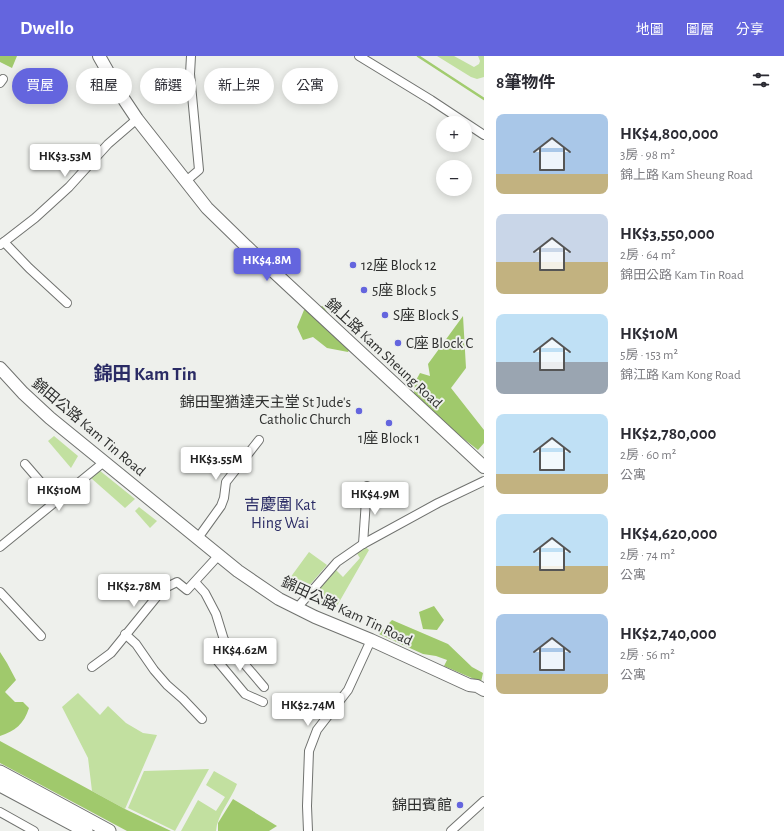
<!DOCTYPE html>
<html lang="zh-TW">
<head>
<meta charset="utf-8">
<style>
  :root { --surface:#fff; --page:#f2f2f3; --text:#2b2b33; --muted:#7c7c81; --accent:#6465de }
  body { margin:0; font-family:"Alegreya Sans","Noto Sans TC",sans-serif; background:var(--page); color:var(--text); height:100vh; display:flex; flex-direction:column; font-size:15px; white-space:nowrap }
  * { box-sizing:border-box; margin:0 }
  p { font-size:13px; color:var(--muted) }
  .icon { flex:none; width:22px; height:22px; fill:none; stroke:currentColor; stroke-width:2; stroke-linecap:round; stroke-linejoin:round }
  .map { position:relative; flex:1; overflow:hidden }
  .side { display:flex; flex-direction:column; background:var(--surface); width:300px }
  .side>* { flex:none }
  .banner { position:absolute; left:12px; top:12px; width:380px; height:36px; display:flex; gap:8px }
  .controls { position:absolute; left:436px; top:60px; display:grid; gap:8px }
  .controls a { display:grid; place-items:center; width:36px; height:36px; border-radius:50%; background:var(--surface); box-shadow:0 2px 10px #0003; font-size:20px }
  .price { position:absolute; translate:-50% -34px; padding:0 9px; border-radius:4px; background:#fff; color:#222; font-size:13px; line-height:26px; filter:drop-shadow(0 1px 2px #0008) }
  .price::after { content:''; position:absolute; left:50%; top:24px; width:12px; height:9px; margin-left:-6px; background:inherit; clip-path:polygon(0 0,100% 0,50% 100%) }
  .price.on { background:var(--accent); color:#fff }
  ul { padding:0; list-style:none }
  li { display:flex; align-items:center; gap:12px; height:100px; padding:0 12px }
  li span { display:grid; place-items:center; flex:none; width:112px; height:80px; border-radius:8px; color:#555 }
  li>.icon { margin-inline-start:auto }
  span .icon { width:48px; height:48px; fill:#fffc; stroke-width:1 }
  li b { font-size:17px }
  h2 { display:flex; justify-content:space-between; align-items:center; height:48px; padding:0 12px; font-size:17px }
  .tag { padding:0 14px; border-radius:18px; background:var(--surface); box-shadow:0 2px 10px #0003; font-size:14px; line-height:36px }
  .tag.on { background:var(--accent); color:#fff }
  header { display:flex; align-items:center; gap:24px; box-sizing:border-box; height:56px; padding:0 20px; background:var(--accent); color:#fff }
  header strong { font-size:19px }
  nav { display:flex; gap:22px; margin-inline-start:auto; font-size:14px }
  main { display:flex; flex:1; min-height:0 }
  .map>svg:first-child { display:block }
  .green { fill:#c2e0a0 }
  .forest { fill:#a0c96c }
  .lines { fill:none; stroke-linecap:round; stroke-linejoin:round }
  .stream { stroke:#a2cc6f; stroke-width:2.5 }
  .minor-casing { stroke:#70726f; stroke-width:10 }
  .secondary-casing { stroke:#70726f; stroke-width:14 }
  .primary-casing { stroke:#70726f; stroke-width:15 }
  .minor { stroke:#fff; stroke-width:8 }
  .secondary { stroke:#fff; stroke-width:12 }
  .primary { stroke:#fff; stroke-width:13 }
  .poi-dot { fill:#6465de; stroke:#eef0ec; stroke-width:1.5 }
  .labels { text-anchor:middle; stroke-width:4; stroke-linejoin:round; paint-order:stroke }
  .poi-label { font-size:15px; fill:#2e2f2e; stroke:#eef0ec; text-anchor:start }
  .street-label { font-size:15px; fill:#2e2f2e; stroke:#eef0ec }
  .neighbourhood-label { font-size:16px; fill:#2a2b65; stroke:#eef0ec }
  .district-label { font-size:19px; font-weight:bold; fill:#2a2b65; stroke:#eef0ec }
</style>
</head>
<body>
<header>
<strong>Dwello</strong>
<nav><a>地圖</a><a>圖層</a><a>分享</a></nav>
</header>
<main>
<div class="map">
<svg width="484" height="775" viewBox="0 0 484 775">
  <rect width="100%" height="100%" fill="#eef0ec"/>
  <g class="green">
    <polygon points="437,0 454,0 474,11 479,8 480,5 478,0 484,0 484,21 477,23 471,21"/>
    <polygon points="54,380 78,400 71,412 48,385"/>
    <polygon points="99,414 135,443 125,452 91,422"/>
    <polygon points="139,451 157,465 150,472 135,455"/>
    <polygon points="363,489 369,494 334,555 312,541 336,514 343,521 360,502 356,496"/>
    <polygon points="309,496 327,509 301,539 289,527 291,523 290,522"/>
    <polygon points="78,637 100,659 108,650 126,667 143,677 157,679 125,753 92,735 88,702 62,651"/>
    <polygon points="209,713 175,775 128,752 144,715"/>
    <path d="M214,715L237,728C231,744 217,759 216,775H181L198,744L216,755L225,741L206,729Z"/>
  </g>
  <g class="forest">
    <polygon points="0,0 17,0 12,12 0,6"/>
    <polygon points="323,250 351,291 348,296 327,292 313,281 303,284 297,271 304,254"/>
    <polygon points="463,260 466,312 451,332 484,374 484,387 478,394 437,362 414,338 415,326 420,317 430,320 428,308"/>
    <polygon points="434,550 444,564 437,574 423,573 419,556"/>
    <polygon points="392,564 448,588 472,611 483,617 481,626 444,610 447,604 436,600 423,598 379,578"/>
    <path d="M0,596L7,607L16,624L5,636L15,646H23L29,652C24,668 15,675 0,680Z"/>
    <polygon points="0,685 125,753 171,775 127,775 0,707"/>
    <polygon points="233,743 277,770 269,775 218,775 218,767"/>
  </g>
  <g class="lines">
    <polyline class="stream" points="418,0 484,43"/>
    <defs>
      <g id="minor">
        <polyline points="359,0 431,44 484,79"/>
        <polyline points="0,27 3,23"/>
        <polyline points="186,125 199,114 190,18 191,0"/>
        <polyline points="4,186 29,212 67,247"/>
        <polyline points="0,189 35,162 69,131 108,88 137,63"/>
        <polyline points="25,408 57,445"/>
        <polyline points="198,482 221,450 224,442 226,426 259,384"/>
        <polyline points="363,488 367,430"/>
        <polyline points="0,491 104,406"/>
        <polyline points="195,526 205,537 216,558 224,584 264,631"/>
        <polyline points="0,536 41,580"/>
        <polyline points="297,552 337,506 363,488 438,447 484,425"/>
        <polyline points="125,578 136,588 154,614 167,629 183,643 202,663"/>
        <polyline points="224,584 221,593 215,602 245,638 263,646"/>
        <polyline points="92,611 111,597 163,533 177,526 187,534 219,499"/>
        <polyline points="0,756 34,775"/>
        <polyline points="308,775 307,750 309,695 317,674 348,634 371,584"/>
        <polyline points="451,775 484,745"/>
      </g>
      <g id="secondary">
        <polyline points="99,0 121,39 137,63 207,152 246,190 484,411"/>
        <polyline points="0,312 23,337 50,362 238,515 279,543 315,561 371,584 469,629 477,630 484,634"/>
      </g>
      <g id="primary">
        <polyline points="0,716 109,775"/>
        <polyline points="0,729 86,775"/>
      </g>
    </defs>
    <use href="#minor" class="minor-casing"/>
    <use href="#secondary" class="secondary-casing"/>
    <use href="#primary" class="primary-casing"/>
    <use href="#minor" class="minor"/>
    <use href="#secondary" class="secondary"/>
    <use href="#primary" class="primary"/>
  </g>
  <g class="poi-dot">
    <circle cx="353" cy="209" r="4"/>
    <circle cx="364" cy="234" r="4"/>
    <circle cx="385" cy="259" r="4"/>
    <circle cx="398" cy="287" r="4"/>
    <circle cx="359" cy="355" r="4"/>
    <circle cx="389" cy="367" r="4"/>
    <circle cx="460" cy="749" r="4"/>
  </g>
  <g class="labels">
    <g class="poi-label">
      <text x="361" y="214">12座 Block 12</text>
      <text x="372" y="239">5座 Block 5</text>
      <text x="393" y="264">S座 Block S</text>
      <text x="406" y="292">C座 Block C</text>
      <text x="351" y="351" text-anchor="end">錦田聖猶達天主堂 St Jude's<tspan x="351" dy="17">Catholic Church</tspan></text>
      <text x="389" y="387" text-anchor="middle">1座 Block 1</text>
      <text x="452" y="754" text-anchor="end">錦田賓館</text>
    </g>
    <g class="street-label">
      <text transform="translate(384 297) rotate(43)" y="5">錦上路 Kam Sheung Road</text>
      <text transform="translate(89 371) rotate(40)" y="5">錦田公路 Kam Tin Road</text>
      <text transform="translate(347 555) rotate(25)" y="5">錦田公路 Kam Tin Road</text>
    </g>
    <g class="neighbourhood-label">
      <text x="280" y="454">吉慶圍 Kat<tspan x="280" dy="18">Hing Wai</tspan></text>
    </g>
    <g class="district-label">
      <text x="145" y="324">錦田 Kam Tin</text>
    </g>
  </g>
</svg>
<div class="controls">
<a>+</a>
<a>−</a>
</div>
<b class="price" style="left:65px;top:122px">HK$3.53M</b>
<b class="price on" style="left:267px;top:226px">HK$4.8M</b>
<b class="price" style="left:216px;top:425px">HK$3.55M</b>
<b class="price" style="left:59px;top:456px">HK$10M</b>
<b class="price" style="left:375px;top:460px">HK$4.9M</b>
<b class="price" style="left:134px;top:552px">HK$2.78M</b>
<b class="price" style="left:240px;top:616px">HK$4.62M</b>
<b class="price" style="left:308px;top:671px">HK$2.74M</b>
<div class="banner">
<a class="tag on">買屋</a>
<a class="tag">租屋</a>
<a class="tag">篩選</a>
<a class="tag">新上架</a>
<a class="tag">公寓</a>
</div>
</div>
<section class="side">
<h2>8筆物件<svg class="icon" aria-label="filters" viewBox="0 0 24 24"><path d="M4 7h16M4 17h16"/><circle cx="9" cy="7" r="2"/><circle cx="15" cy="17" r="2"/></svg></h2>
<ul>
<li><span style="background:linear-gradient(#a9c7e8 75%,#c2b280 0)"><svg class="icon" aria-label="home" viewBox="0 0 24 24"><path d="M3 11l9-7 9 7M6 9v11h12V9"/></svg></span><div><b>HK$4,800,000</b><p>3房 · 98 m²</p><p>錦上路 Kam Sheung Road</p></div></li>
<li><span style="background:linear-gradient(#c9d6e8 60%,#c2b280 0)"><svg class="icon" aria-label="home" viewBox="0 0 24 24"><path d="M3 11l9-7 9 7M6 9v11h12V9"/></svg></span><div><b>HK$3,550,000</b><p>2房 · 64 m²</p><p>錦田公路 Kam Tin Road</p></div></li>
<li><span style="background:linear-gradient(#bfe0f5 60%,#9aa5b1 0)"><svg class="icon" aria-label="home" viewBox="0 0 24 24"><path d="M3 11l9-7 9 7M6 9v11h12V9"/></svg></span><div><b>HK$10M</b><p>5房 · 153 m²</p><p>錦江路 Kam Kong Road</p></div></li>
<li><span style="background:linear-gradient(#bfe0f5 75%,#c2b280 0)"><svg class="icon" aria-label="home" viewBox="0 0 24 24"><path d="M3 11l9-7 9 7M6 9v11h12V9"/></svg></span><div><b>HK$2,780,000</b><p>2房 · 60 m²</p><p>公寓</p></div></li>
<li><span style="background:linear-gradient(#bfe0f5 65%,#c2b280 0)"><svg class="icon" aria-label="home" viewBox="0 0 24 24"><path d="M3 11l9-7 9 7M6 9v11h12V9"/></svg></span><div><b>HK$4,620,000</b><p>2房 · 74 m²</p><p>公寓</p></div></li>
<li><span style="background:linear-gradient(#a9c7e8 75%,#c2b280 0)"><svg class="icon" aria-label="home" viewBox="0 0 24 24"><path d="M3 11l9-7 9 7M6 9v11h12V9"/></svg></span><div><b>HK$2,740,000</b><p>2房 · 56 m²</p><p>公寓</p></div></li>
</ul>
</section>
</main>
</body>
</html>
